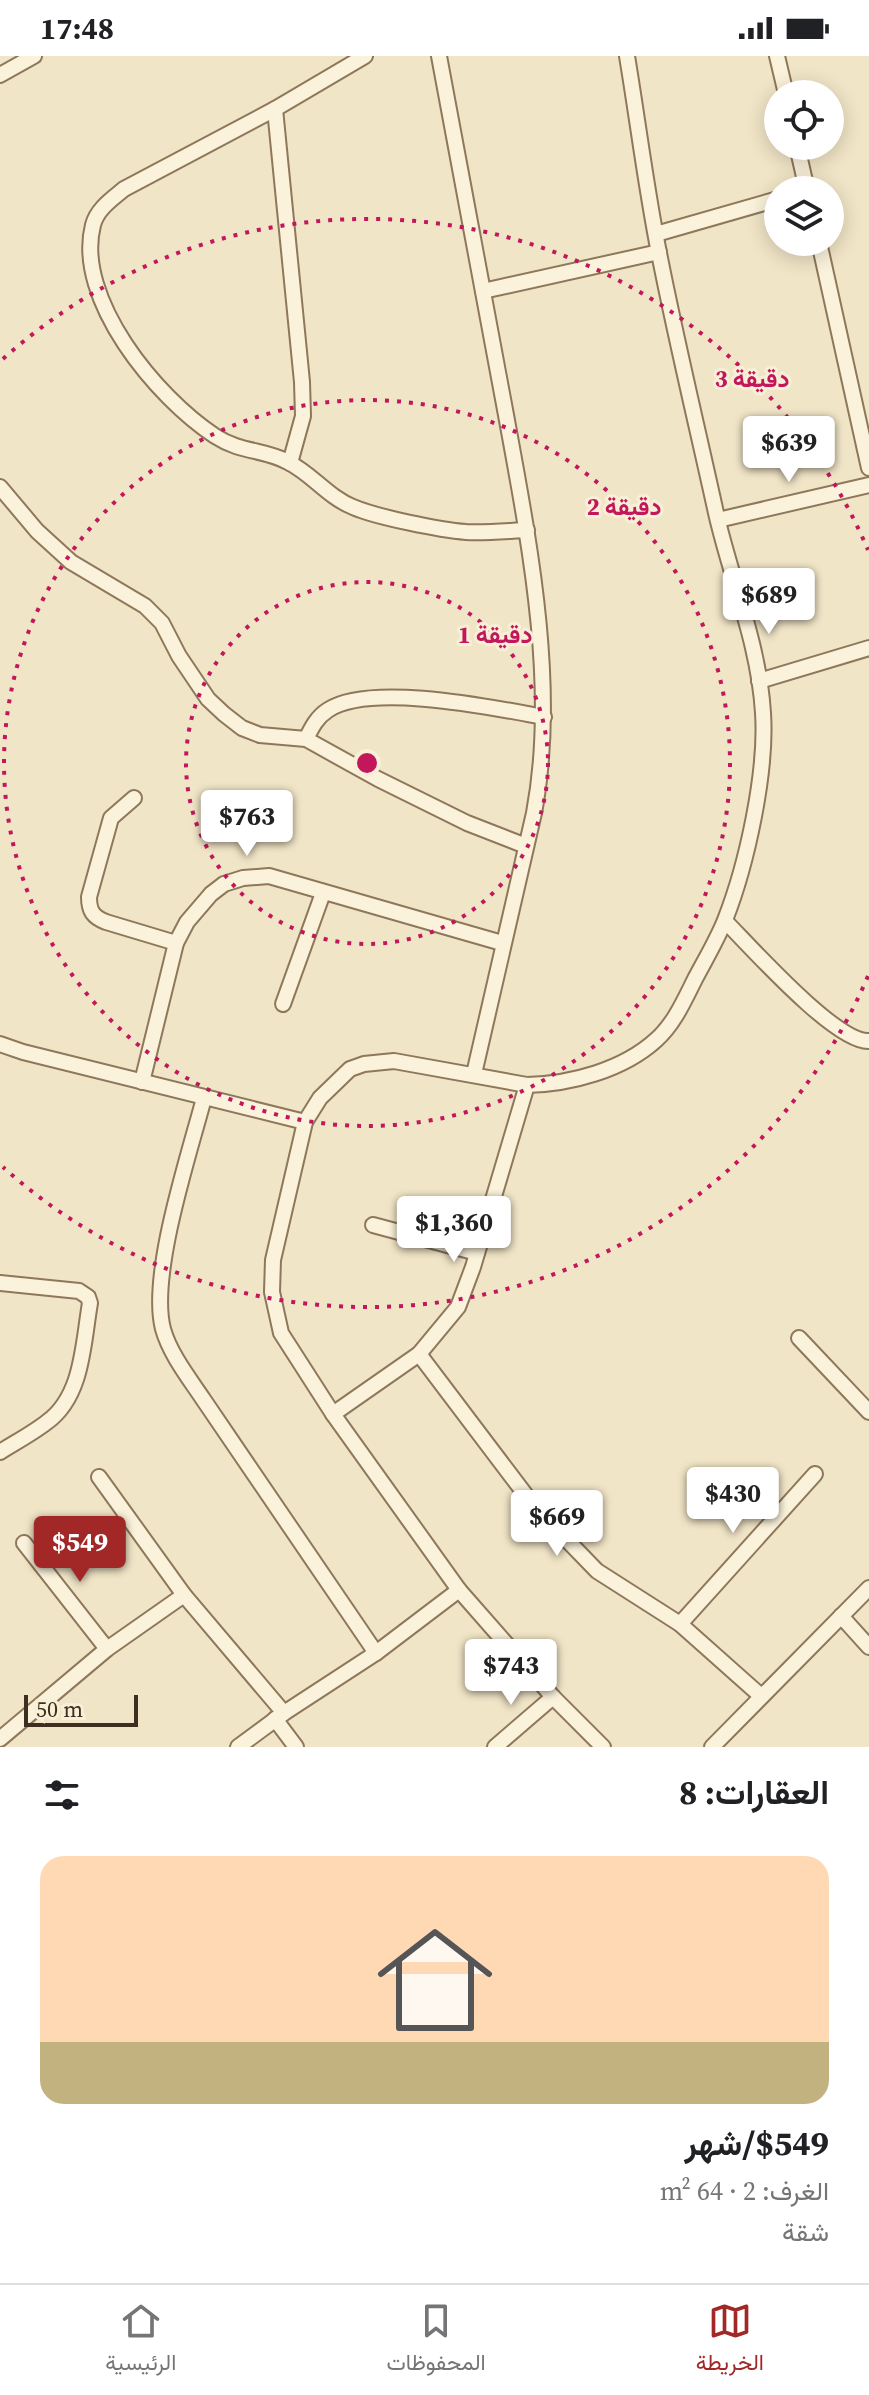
<!DOCTYPE html>
<html lang="ar">
<head>
<meta charset="utf-8">
<style>
  :root { --surface:#fff; --page:#f2f2f2; --text:#202124; --muted:#757577; --line:#e0e0e0; --accent:#a12827 }
  body { margin:0; font-family:"Source Serif 4",Vazirmatn,serif; background:var(--page); color:var(--text); direction:rtl; height:100vh; display:flex; flex-direction:column; font-size:30px; white-space:nowrap }
  * { box-sizing:border-box; margin:0 }
  p { font-size:26px; color:var(--muted) }
  .icon { flex:none; width:44px; height:44px; fill:none; stroke:currentColor; stroke-width:2; stroke-linecap:round; stroke-linejoin:round }
  .map { position:relative; height:1691px; overflow:hidden; direction:ltr }
  .drawer { display:flex; flex-direction:column; background:var(--surface); flex:1 }
  .drawer>* { flex:none }
  .tools { position:absolute; left:764px; top:24px; display:grid; gap:16px }
  .tools a { display:grid; place-items:center; width:80px; height:80px; border-radius:50%; background:var(--surface); box-shadow:0 4px 20px #0003; font-size:40px }
  .scale { position:absolute; left:24px; bottom:20px; width:114px; box-sizing:border-box; padding-left:8px; border:4px solid #3e2e1f; border-top:0; font-size:22px; line-height:28px; white-space:nowrap; color:#3e2e1f; -webkit-text-stroke:6px #f8efd7; paint-order:stroke }
  .price { position:absolute; translate:-50% -68px; padding:0 18px; border-radius:8px; background:#fff; color:#222; font-size:26px; line-height:52px; filter:drop-shadow(0 2px 4px #0008) }
  .price::after { content:''; position:absolute; left:50%; top:48px; width:24px; height:18px; margin-left:-12px; background:inherit; clip-path:polygon(0 0,100% 0,50% 100%) }
  .price.on { background:var(--accent); color:#fff }
  ul { padding:0; list-style:none }
  li { display:grid; align-content:center; gap:16px; height:424px; padding:0 40px }
  li+li { border-top:2px solid var(--line) }
  li span { display:grid; place-items:center; height:248px; border-radius:24px; color:#555 }
  li>.icon { margin-inline-start:auto }
  span .icon { width:144px; height:144px; fill:#fffc; stroke-width:1 }
  li b { font-size:34px }
  h2 { display:flex; justify-content:space-between; align-items:center; height:96px; padding:0 40px; font-size:34px }
  .status { display:flex; justify-content:space-between; align-items:center; height:56px; padding:0 40px; background:var(--surface); direction:ltr }
  .status svg { height:22px; fill:currentColor }
  .menu { display:flex; justify-content:space-around; align-items:center; height:112px; border-top:2px solid var(--line); background:var(--surface); font-size:22px; color:var(--muted) }
  .menu a { display:grid; justify-items:center; gap:4px }
  .menu .on { color:var(--accent) }
  .map>svg:first-child { display:block }
  .lines { fill:none; stroke-linecap:round; stroke-linejoin:round }
  .street-casing { stroke:#8e775b; stroke-width:18 }
  .street { stroke:#fbf2db; stroke-width:14 }
  .ring { fill:none; stroke:#c2185b; stroke-width:4; stroke-dasharray:4 8 }
  .centre { fill:#c2185b; stroke:#f8efd7; stroke-width:4 }
  .ring-label { font-size:24px; text-anchor:middle; font-weight:bold; fill:#c2185b; stroke:#f8efd7; stroke-width:6; stroke-linejoin:round; paint-order:stroke }
</style>
</head>
<body>
<div class="status"><b>17:48</b><svg viewBox="0 0 49 12"><path d="M0 12V9h3v3zM5 12V6h3v6zM10 12V3h3v9zM15 12V0h3v12zM26 1h20v11H26zM47 4h2v5h-2z"/></svg></div>
<div class="map">
<svg width="869" height="1691" viewBox="0 0 869 1691">
  <rect width="100%" height="100%" fill="#f1e5c7"/>
  <g class="lines">
    <defs>
      <g id="street">
        <path d="M365,0L275,53L124,133C112,143 97,153 93,169C74,243 157,342 215,380C241,397 264,393 288,406C312,418 328,441 353,451C376,461 440,474 466,476C486,477 506,475 527,474"/>
        <path d="M439,0C461,120 484,239 506,359C529,485 558,630 534,757L474,1018"/>
        <polyline points="777,0 786,38"/>
        <polyline points="0,19 34,0"/>
        <polyline points="275,53 302,326 303,360 290,407"/>
        <polyline points="797,90 807,134"/>
        <polyline points="656,178 778,143"/>
        <polyline points="819,186 869,412"/>
        <polyline points="483,235 659,196"/>
        <polyline points="0,431 37,475 71,506 145,550 162,567 179,600 208,643 224,658 242,672 260,679 306,683 378,723 467,767 526,790"/>
        <polyline points="718,464 869,429"/>
        <polyline points="759,625 869,592"/>
        <path d="M306,683C312,671 317,661 328,654C370,626 494,652 544,661"/>
        <path d="M134,742L111,762L89,841C89,855 93,861 106,866L176,887"/>
        <path d="M725,865C751,891 836,987 869,985"/>
        <polyline points="283,948 323,837"/>
        <polyline points="0,988 23,996 305,1066"/>
        <polyline points="142,1026 176,887 187,866 211,838 224,828 243,822 269,820 502,887"/>
        <path d="M204,1042C189,1099 149,1219 163,1273C170,1298 189,1322 203,1343L376,1597"/>
        <polyline points="373,1169 477,1197"/>
        <path d="M0,1227L79,1235L88,1241L90,1247C83,1287 83,1340 47,1366C33,1377 16,1386 0,1396"/>
        <polyline points="799,1282 869,1356"/>
        <polyline points="419,1298 534,1450 597,1515 680,1568 761,1640"/>
        <polyline points="333,1358 419,1298 458,1251 473,1211 527,1029"/>
        <polyline points="99,1421 184,1539 284,1657"/>
        <polyline points="24,1487 107,1593"/>
        <polyline points="841,1560 869,1591"/>
        <polyline points="680,1568 815,1418"/>
        <polyline points="275,1663 296,1691"/>
        <polyline points="0,1683 107,1593 184,1539"/>
        <polyline points="238,1691 284,1657 376,1597 459,1534"/>
        <polyline points="495,1691 553,1641"/>
        <path d="M603,1691L553,1641L459,1534L333,1358L281,1277L272,1236L273,1204L305,1066L320,1042L350,1013L364,1008L394,1005L527,1029C571,1028 623,1014 656,984C674,968 684,945 695,923C705,904 717,884 725,864C747,808 767,716 763,657C759,588 731,523 716,457C697,370 676,284 659,197C646,132 638,66 627,0"/>
        <polyline points="712,1691 869,1532"/>
      </g>
    </defs>
    <use href="#street" class="street-casing"/>
    <use href="#street" class="street"/>
  </g>
  <g class="ring">
    <circle cx="367" cy="707" r="181"/>
    <circle cx="367" cy="707" r="363"/>
    <path d="M868 920A544 544 0 0 1 3 1111M3 303A544 544 0 0 1 868 494"/>
  </g>
  <circle cx="367" cy="707" r="12" class="centre"/>
  <g class="ring-label">
    <text x="752" y="331">3 دقيقة</text>
    <text x="624" y="459">2 دقيقة</text>
    <text x="495" y="587">1 دقيقة</text>
  </g>
</svg>
<div class="tools">
<a><svg class="icon" aria-label="locate" viewBox="0 0 24 24"><circle cx="12" cy="12" r="6"/><path d="M12 2v4M12 18v4M2 12h4M18 12h4"/></svg></a>
<a><svg class="icon" aria-label="layers" viewBox="0 0 24 24"><path d="M12 4l9 5-9 5-9-5zM3 14l9 5 9-5"/></svg></a>
</div>
<div class="scale">50 m</div>
<b class="price" style="left:789px;top:428px">$639</b>
<b class="price" style="left:769px;top:580px">$689</b>
<b class="price" style="left:247px;top:802px">$763</b>
<b class="price" style="left:454px;top:1208px">$1,360</b>
<b class="price" style="left:733px;top:1479px">$430</b>
<b class="price" style="left:557px;top:1502px">$669</b>
<b class="price on" style="left:80px;top:1528px">$549</b>
<b class="price" style="left:511px;top:1651px">$743</b>
</div>
<section class="drawer">
<h2>العقارات: 8<svg class="icon" aria-label="filters" viewBox="0 0 24 24"><path d="M4 7h16M4 17h16"/><circle cx="9" cy="7" r="2"/><circle cx="15" cy="17" r="2"/></svg></h2>
<ul>
<li><span style="background:linear-gradient(#ffd9b3 75%,#c2b280 0)"><svg class="icon" aria-label="home" viewBox="0 0 24 24"><path d="M3 11l9-7 9 7M6 9v11h12V9"/></svg></span><div><b>$549/شهر</b><p>الغرف: 2 · 64 m²</p><p>شقة</p></div></li>
</ul>
</section>
<nav class="menu">
<a class="on"><svg class="icon" aria-label="map" viewBox="0 0 24 24"><path d="M3 6l6-2 6 2 6-2v14l-6 2-6-2-6 2zM9 4v14M15 6v14"/></svg>الخريطة</a>
<a><svg class="icon" aria-label="saved" viewBox="0 0 24 24"><path d="M7 4h10v16l-5-4-5 4z"/></svg>المحفوظات</a>
<a><svg class="icon" aria-label="home" viewBox="0 0 24 24"><path d="M3 11l9-7 9 7M6 9v11h12V9"/></svg>الرئيسية</a>
</nav>
</body>
</html>
